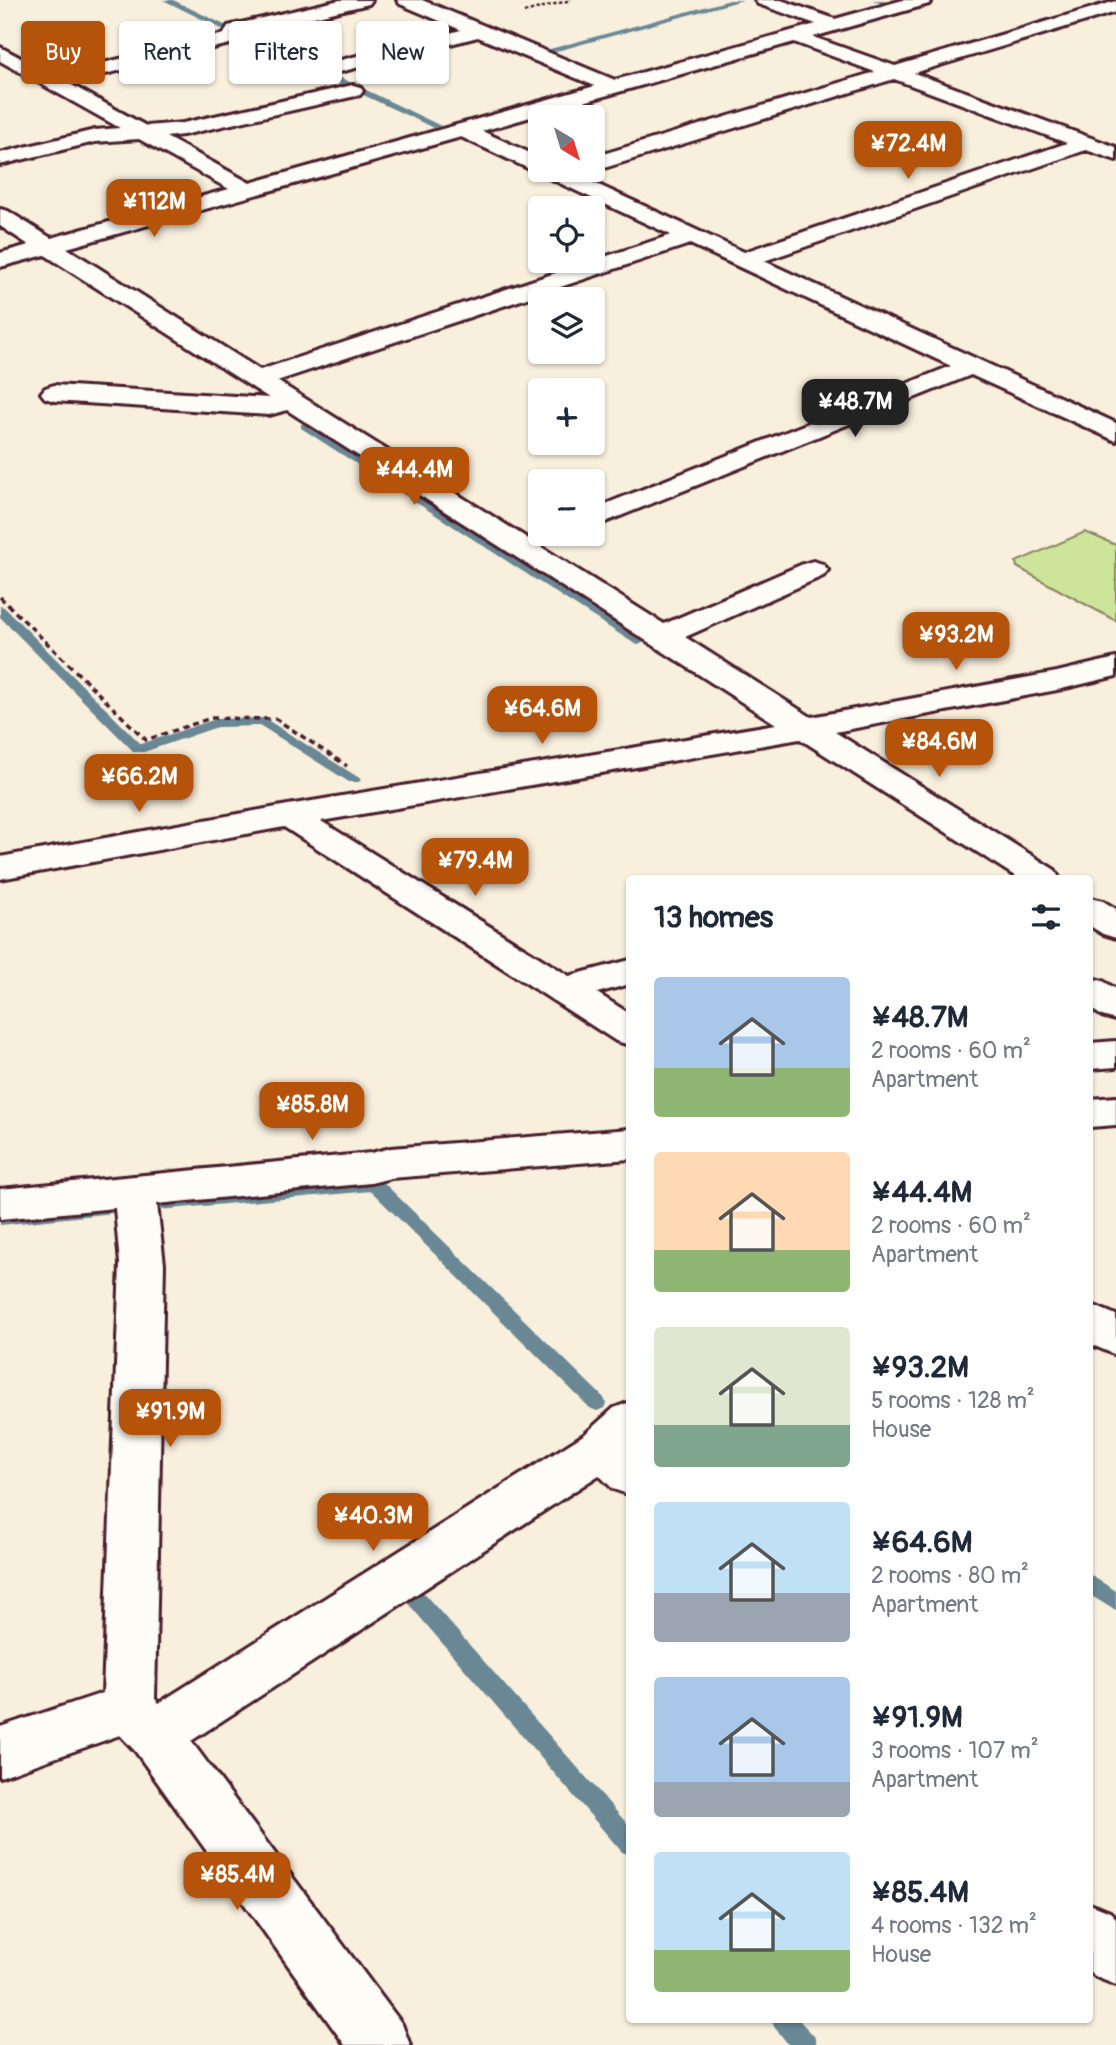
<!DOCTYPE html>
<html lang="en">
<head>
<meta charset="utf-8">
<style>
  :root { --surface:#fff; --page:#f6f6f7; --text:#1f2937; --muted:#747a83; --accent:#b45309 }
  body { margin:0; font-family:Pangolin,sans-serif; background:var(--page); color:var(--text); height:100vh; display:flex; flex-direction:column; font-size:26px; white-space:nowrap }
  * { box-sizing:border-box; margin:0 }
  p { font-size:23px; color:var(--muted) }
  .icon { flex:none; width:38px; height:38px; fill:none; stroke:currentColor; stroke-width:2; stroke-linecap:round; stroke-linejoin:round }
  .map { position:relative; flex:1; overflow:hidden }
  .drawer { position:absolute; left:626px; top:875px; width:467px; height:1148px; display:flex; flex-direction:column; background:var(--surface); border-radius:7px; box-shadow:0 2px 5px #0004 }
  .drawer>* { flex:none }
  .top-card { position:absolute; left:21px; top:21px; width:500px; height:63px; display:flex; gap:14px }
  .needle { width:46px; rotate:142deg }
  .buttons { position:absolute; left:528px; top:105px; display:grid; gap:14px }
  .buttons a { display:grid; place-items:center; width:77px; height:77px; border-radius:7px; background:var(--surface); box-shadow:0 2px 5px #0004; font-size:35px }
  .price { position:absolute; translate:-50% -60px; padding:0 16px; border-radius:14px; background:var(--accent); color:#fff; font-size:23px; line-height:46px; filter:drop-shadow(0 2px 4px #0008) }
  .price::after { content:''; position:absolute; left:50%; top:42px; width:21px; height:16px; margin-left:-10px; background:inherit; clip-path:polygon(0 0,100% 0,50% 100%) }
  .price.active { background:#222; color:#fff }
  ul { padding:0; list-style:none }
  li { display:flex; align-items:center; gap:21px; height:175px; padding:0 28px }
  li span { display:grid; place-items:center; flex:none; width:196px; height:140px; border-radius:7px; color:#555 }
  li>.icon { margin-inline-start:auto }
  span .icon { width:84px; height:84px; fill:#fffc; stroke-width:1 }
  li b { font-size:30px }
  h2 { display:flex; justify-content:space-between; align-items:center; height:84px; padding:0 28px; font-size:30px }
  .tag { padding:0 24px; border-radius:7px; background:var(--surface); box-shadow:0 2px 5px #0004; font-size:24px; line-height:63px }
  .tag.active { background:var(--accent); color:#fff }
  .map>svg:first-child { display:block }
  .green { fill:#cde59b; stroke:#8c8263; stroke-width:2 }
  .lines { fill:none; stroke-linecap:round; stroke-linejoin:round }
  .stream { fill:#698794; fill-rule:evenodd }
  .minor-casing { stroke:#4a1f2b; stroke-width:6 }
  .path-far1 { stroke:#4a1f2b; stroke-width:2.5; stroke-dasharray:3.5 2.5; stroke-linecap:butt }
  .path { stroke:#4a1f2b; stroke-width:3.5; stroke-dasharray:6 4.5; stroke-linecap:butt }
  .minor { fill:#fdfcf7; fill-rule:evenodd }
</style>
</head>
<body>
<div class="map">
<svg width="1116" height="2045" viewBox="0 0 1116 2045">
  <rect width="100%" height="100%" fill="#f8efdd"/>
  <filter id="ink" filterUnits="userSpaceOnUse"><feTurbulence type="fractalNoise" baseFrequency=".0143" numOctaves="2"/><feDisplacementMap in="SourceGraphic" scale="14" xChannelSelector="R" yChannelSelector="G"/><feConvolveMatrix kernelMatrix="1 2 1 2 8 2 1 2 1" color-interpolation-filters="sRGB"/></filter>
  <g filter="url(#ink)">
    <polygon class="green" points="1085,532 1116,545 1116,621 1017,567 1016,562"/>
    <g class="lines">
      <g class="stream">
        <polygon points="163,0 173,0 233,29 226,31"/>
        <polygon points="730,0 743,0 546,54 539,52"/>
        <polygon points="873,0 884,0 886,2 882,4"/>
        <polygon points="241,34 247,34 318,69 311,71 241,38"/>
        <polygon points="329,75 335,75 441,126 434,128 329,79"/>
        <polygon points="305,423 309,424 645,641 639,645 635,644 301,428 301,424"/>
        <polygon points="0,606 4,607 141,744 216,719 264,718 361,779 359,782 349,782 261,726 217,727 144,752 134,752 0,617"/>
        <polygon points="375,1178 381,1180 604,1398 606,1403 604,1408 597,1411 590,1408 371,1191 159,1210 153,1208 150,1204 153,1200 159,1198"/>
        <polygon points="107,1203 113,1205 116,1209 113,1213 0,1225 0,1213"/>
        <polygon points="1090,1575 1116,1591 1116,1611 1090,1595"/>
        <polygon points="413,1586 420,1589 630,1827 630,1855 622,1852 406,1601 403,1595 406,1589"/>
        <polygon points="771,2020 799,2020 814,2036 817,2045 789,2045 775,2028"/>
      </g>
      <defs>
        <g id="minor">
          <path d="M340,0H372L369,4L242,34L238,42L68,83L146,126L183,123L353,85L360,87L363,91L360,95L183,135L166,137L250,183L595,86L478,37L308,80L301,78L298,74L301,70L461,30L400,4L397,0H422L615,80L816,24L758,4L755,0H781L835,19L903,0H932L929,4L813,37L895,66L1116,1V12L914,73L1116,147V160L1086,150L764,261L1116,423V441L971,375L593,527V509L951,366L690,244L277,381L664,624L803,564L813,561L823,564L828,570L823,576L685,637L811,717L1057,672L1116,658V676L1057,690L835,732L1055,870L1059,878H1018L800,739L321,821L569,976L630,960V984L597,993L630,1014V1045L616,1041L284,827L0,879V857L288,805L776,724L287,410L269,415L54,401L45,398L41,393L45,388L54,385L269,398L45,255L0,267V253L29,245L0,226V209L8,211L51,238L229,189L139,139L95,142L0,165V153L95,130L120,128L0,61V47L53,75L224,34L228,26ZM794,42L875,72L593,157V170H590L601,169L894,79L1067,143L744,252L566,170H541V158L482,131ZM461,137L671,235L260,370L67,248Z"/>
          <polygon points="1090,898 1103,901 1116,909 1116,938 1103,934 1090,926"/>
          <polygon points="1090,978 1103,981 1116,989 1116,1020 1102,1016 1090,1008"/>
          <polygon points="1116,1041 1116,1067 1090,1069 1090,1043"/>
          <polygon points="1116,1097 1116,1125 1090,1127 1090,1099"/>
          <polygon points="630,1129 630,1159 391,1178 371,1183 157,1204 164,1264 155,1699 159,1703 585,1434 614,1408 630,1402 630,1495 613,1489 599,1475 191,1741 402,2024 410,2045 345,2045 136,1752 120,1735 0,1777 0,1727 103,1693 120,1264 115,1208 0,1219 0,1189 371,1153 391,1148"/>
          <polygon points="1090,1304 1116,1315 1116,1355 1090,1344"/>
          <polygon points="1090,1904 1110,1912 1116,1918 1116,1985 1096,1977 1090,1972"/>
        </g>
      </defs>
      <use href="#minor" class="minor-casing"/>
      <polyline class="path-far1" points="524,12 571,0"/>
      <polyline class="path" points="0,597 146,740 211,718 276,719 347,766"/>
      <use href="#minor" class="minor"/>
    </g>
  </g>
</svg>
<div class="buttons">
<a><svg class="needle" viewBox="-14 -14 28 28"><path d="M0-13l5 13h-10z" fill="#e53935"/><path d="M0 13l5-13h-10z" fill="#747a83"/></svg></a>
<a><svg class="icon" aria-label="locate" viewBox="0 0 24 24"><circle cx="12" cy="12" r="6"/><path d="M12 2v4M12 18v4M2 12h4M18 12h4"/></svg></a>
<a><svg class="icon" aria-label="layers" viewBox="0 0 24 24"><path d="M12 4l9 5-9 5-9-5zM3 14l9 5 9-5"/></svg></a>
<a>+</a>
<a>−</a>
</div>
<b class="price" style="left:908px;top:181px">¥72.4M</b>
<b class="price" style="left:154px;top:239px">¥112M</b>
<b class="price active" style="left:855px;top:439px">¥48.7M</b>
<b class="price" style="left:414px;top:507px">¥44.4M</b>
<b class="price" style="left:956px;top:672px">¥93.2M</b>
<b class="price" style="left:542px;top:746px">¥64.6M</b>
<b class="price" style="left:939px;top:779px">¥84.6M</b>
<b class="price" style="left:139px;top:814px">¥66.2M</b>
<b class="price" style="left:475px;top:898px">¥79.4M</b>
<b class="price" style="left:312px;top:1142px">¥85.8M</b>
<b class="price" style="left:170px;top:1449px">¥91.9M</b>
<b class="price" style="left:373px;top:1553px">¥40.3M</b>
<b class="price" style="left:237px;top:1912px">¥85.4M</b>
<div class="top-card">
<a class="tag active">Buy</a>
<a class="tag">Rent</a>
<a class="tag">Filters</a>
<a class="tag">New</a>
</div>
<section class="drawer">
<h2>13 homes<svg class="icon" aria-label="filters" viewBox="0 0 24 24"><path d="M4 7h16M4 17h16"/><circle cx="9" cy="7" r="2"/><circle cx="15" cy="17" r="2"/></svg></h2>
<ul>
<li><span style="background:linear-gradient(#a9c7e8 65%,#8fb573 0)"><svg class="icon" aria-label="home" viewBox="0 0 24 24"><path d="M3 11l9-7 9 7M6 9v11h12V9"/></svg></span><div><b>¥48.7M</b><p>2 rooms · 60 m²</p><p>Apartment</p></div></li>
<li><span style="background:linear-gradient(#ffd9b3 70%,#8fb573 0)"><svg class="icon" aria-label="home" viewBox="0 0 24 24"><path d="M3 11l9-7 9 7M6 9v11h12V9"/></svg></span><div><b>¥44.4M</b><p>2 rooms · 60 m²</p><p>Apartment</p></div></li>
<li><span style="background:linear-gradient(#dfe7d0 70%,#7fa58c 0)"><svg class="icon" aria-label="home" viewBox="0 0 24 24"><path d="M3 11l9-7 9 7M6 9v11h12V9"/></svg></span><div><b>¥93.2M</b><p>5 rooms · 128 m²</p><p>House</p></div></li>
<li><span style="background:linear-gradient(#bfe0f5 65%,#9aa5b1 0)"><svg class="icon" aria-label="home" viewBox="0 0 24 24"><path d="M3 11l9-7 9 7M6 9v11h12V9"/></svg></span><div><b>¥64.6M</b><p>2 rooms · 80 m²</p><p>Apartment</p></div></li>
<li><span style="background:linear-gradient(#a9c7e8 75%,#9aa5b1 0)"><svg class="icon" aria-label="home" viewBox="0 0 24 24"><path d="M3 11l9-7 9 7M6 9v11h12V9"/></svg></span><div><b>¥91.9M</b><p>3 rooms · 107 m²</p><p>Apartment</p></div></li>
<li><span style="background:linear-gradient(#bfe0f5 70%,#8fb573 0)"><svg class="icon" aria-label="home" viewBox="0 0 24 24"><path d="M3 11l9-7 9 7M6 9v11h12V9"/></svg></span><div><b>¥85.4M</b><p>4 rooms · 132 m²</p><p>House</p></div></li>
</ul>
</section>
</div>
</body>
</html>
